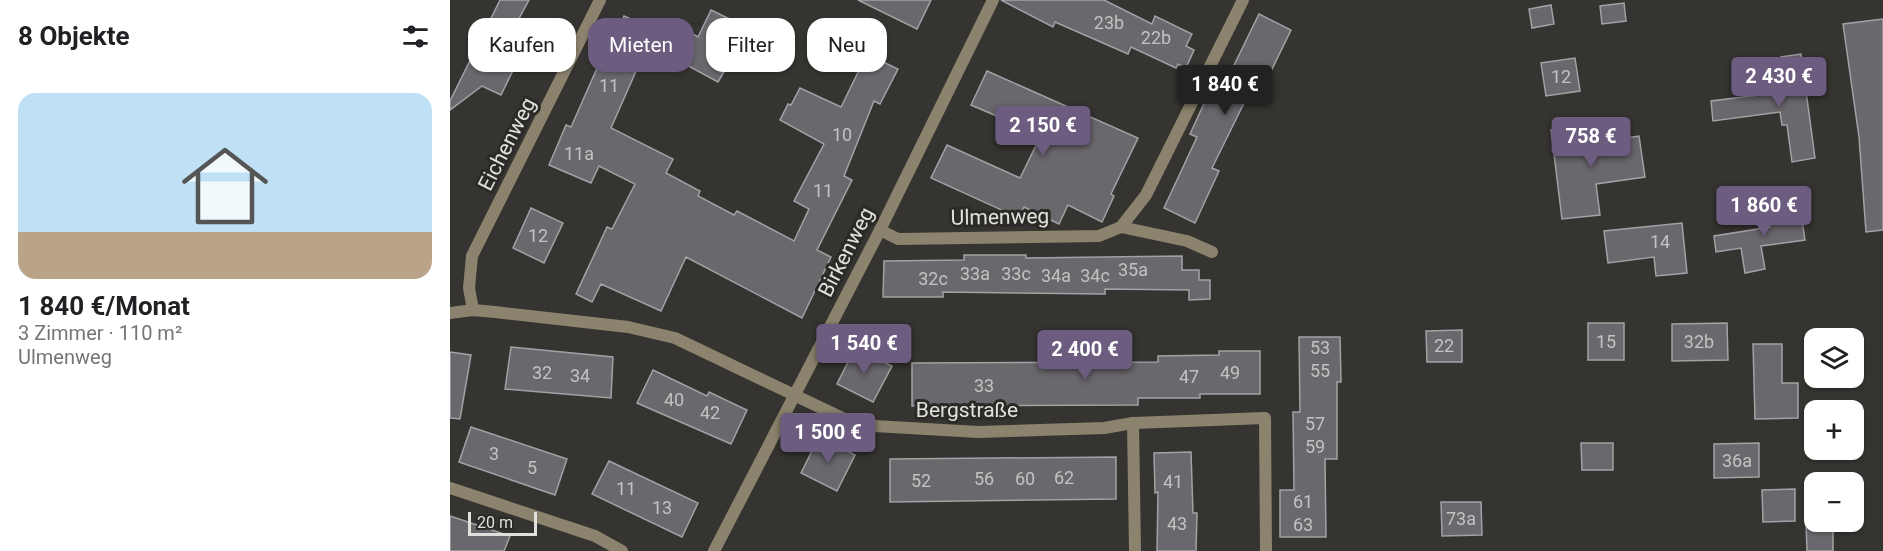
<!DOCTYPE html>
<html lang="de">
<head>
<meta charset="utf-8">
<style>
  :root { --surface:#fff; --page:#f2f2f2; --text:#202124; --muted:#757577; --line:#e0e0e0; --accent:#6c5c7f }
  body { margin:0; font-family:Roboto,sans-serif; background:var(--page); color:var(--text); height:100vh; display:flex; flex-direction:column; font-size:22px; white-space:nowrap }
  * { box-sizing:border-box; margin:0 }
  p { font-size:20px; color:var(--muted) }
  .icon { flex:none; width:33px; height:33px; fill:none; stroke:currentColor; stroke-width:2; stroke-linecap:round; stroke-linejoin:round }
  .map { position:relative; flex:1; overflow:hidden }
  .sheet { display:flex; flex-direction:column; background:var(--surface); width:450px }
  .sheet>* { flex:none }
  .banner { position:absolute; left:18px; top:18px; width:570px; height:54px; display:flex; gap:12px }
  .fabs { position:absolute; left:1354px; top:328px; display:grid; gap:12px }
  .fabs a { display:grid; place-items:center; width:60px; height:60px; border-radius:12px; background:var(--surface); box-shadow:0 2px 4px #0004; font-size:30px }
  .scale { position:absolute; left:18px; bottom:15px; width:69px; box-sizing:border-box; padding-left:6px; border:3px solid #e1e0dd; border-top:0; font-size:16px; line-height:21px; white-space:nowrap; color:#e1e0dd; -webkit-text-stroke:4px #2b2a26; paint-order:stroke }
  .price { position:absolute; translate:-50% -51px; padding:0 14px; border-radius:6px; background:var(--accent); color:#fff; font-size:20px; line-height:39px; filter:drop-shadow(0 2px 3px #0008) }
  .price::after { content:''; position:absolute; left:50%; top:36px; width:18px; height:14px; margin-left:-9px; background:inherit; clip-path:polygon(0 0,100% 0,50% 100%) }
  .price.selected { background:#222; color:#fff }
  ul { padding:0; list-style:none }
  li { display:grid; align-content:center; gap:12px; height:318px; padding:0 18px }
  li+li { border-top:2px solid var(--line) }
  li span { display:grid; place-items:center; height:186px; border-radius:18px; color:#555 }
  li>.icon { margin-inline-start:auto }
  span .icon { width:108px; height:108px; fill:#fffc; stroke-width:1 }
  li b { font-size:26px }
  h2 { display:flex; justify-content:space-between; align-items:center; height:72px; padding:0 18px; font-size:26px }
  .pill { padding:0 21px; border-radius:18px; background:var(--surface); box-shadow:0 2px 4px #0004; font-size:21px; line-height:54px }
  .pill.selected { background:var(--accent); color:#fff }
  main { display:flex; flex:1; min-height:0 }
  .map>svg:first-child { display:block }
  .building { fill:#6a686d; stroke:#a3a1a6; stroke-width:1.5 }
  .lines { fill:none; stroke-linecap:round; stroke-linejoin:round }
  .minor { stroke:#8b836d; stroke-width:12 }
  .labels { text-anchor:middle; stroke-width:6; stroke-linejoin:round; paint-order:stroke }
  .number-label { font-size:18px; fill:#c3c2c1 }
  .street-label { font-size:21px; fill:#e1e0dd; stroke:#2b2a26 }
</style>
</head>
<body>
<main>
<section class="sheet">
<h2>8 Objekte<svg class="icon" aria-label="filters" viewBox="0 0 24 24"><path d="M4 7h16M4 17h16"/><circle cx="9" cy="7" r="2"/><circle cx="15" cy="17" r="2"/></svg></h2>
<ul>
<li><span style="background:linear-gradient(#bfe0f5 75%,#b9a48a 0)"><svg class="icon" aria-label="home" viewBox="0 0 24 24"><path d="M3 11l9-7 9 7M6 9v11h12V9"/></svg></span><div><b>1 840 €/Monat</b><p>3 Zimmer · 110 m²</p><p>Ulmenweg</p></div></li>
</ul>
</section>
<div class="map">
<svg width="1433" height="551" viewBox="0 0 1433 551">
  <rect width="100%" height="100%" fill="#353430"/>
  <g class="building">
    <polygon points="50,0 79,0 52,50 69,58 51,95 32,86 0,110 0,101"/>
    <polygon points="408,0 481,0 467,29"/>
    <polygon points="551,0 654,0 702,24 705,16 742,34 736,46 744,50 736,68 728,64 726,68 681,47 678,54 605,22 603,27"/>
    <polygon points="1174,3 1176,21 1152,24 1150,6"/>
    <polygon points="1101,5 1104,24 1082,28 1079,9"/>
    <polygon points="261,10 290,24 280,44 288,48 268,82 198,44 161,128 223,159 216,173 250,191 248,196 284,215 287,211 344,241 359,209 344,201 374,144 330,120 338,104 341,105 350,88 391,107 417,54 448,69 430,104 424,101 394,176 402,180 367,250 381,257 352,318 236,257 211,311 151,284 142,302 126,294 157,227 162,229 185,184 149,166 141,183 99,165 116,125 121,127 152,57 158,60 174,16 227,39 234,29 248,37"/>
    <polygon points="809,14 841,30 807,100 798,95 762,168 769,171 745,223 714,208 747,137 740,134 757,97 766,102"/>
    <polygon points="1433,19 1433,230 1416,232 1409,137 1393,24"/>
    <polygon points="1351,54 1365,158 1342,162 1337,125 1332,125 1330,112 1263,121 1261,101 1325,93 1324,86 1335,85 1331,57"/>
    <polygon points="1125,58 1130,91 1096,96 1091,63"/>
    <polygon points="537,71 688,138 661,194 664,196 652,222 618,205 609,224 574,207 569,218 481,178 497,145 570,178 591,135 521,105"/>
    <polygon points="1137,125 1139,143 1189,136 1195,177 1146,184 1150,215 1112,219 1101,130"/>
    <polygon points="1350,206 1355,240 1311,246 1315,269 1295,273 1291,248 1266,252 1264,236 1320,227 1318,210"/>
    <polygon points="81,208 113,223 94,263 63,248"/>
    <polygon points="1232,223 1237,273 1206,276 1204,257 1158,263 1154,231"/>
    <polygon points="514,255 576,255 576,258 732,256 732,270 749,270 749,280 760,280 760,299 739,300 739,290 655,289 655,294 652,294 493,292 493,297 433,297 434,261 514,260"/>
    <rect x="1138" y="323" width="36" height="37"/>
    <polygon points="1277,323 1278,360 1222,361 1222,324"/>
    <polygon points="1012,330 1012,362 977,362 976,331"/>
    <polygon points="849,337 890,337 891,382 887,382 887,459 875,459 876,537 830,537 830,490 844,490 843,412 850,412"/>
    <polygon points="1303,344 1332,344 1332,383 1348,383 1348,418 1305,419"/>
    <polygon points="61,347 163,357 161,398 55,389"/>
    <polygon points="405,348 442,366 423,402 387,384"/>
    <polygon points="769,351 810,351 810,394 750,394 750,398 688,398 688,405 462,406 462,363 708,362 708,356 769,355"/>
    <polygon points="0,352 21,355 10,419 0,418"/>
    <polygon points="203,370 257,396 259,392 297,410 281,444 187,403"/>
    <polygon points="21,427 117,459 105,495 9,462"/>
    <polygon points="369,437 405,455 387,491 351,473"/>
    <polygon points="1131,443 1163,443 1163,470 1132,470"/>
    <polygon points="1309,443 1309,477 1264,478 1264,444"/>
    <polygon points="741,452 743,513 747,513 746,551 707,551 708,492 705,493 704,453"/>
    <polygon points="666,457 666,499 440,502 440,459"/>
    <polygon points="159,461 248,503 232,537 142,494"/>
    <polygon points="1345,489 1345,521 1313,522 1312,490"/>
    <polygon points="991,502 1031,502 1032,535 992,536"/>
    <polygon points="0,516 60,536 54,551 0,551"/>
    <polygon points="1356,522 1383,522 1383,551 1357,551"/>
  </g>
  <g class="lines">
    <g class="minor">
      <polyline points="671,227 737,241 762,252"/>
      <polyline points="430,230 448,239 649,236 671,227 696,195 793,0"/>
      <polyline points="23,310 19,288 22,256 150,0"/>
      <polyline points="0,313 23,310 45,312 178,327 225,338 407,425 528,432 654,428 683,423 815,418 816,551"/>
      <polyline points="683,423 685,551"/>
      <polyline points="0,488 145,536 172,551"/>
      <polyline points="264,551 430,230 543,0"/>
    </g>
  </g>
  <g class="labels">
    <g class="number-label">
      <text x="659" y="29">23b</text>
      <text x="706" y="44">22b</text>
      <text x="1111" y="83">12</text>
      <text x="159" y="92">11</text>
      <text x="392" y="141">10</text>
      <text x="129" y="160">11a</text>
      <text x="373" y="197">11</text>
      <text x="88" y="242">12</text>
      <text x="1210" y="248">14</text>
      <text x="683" y="276">35a</text>
      <text x="525" y="280">33a</text>
      <text x="566" y="280">33c</text>
      <text x="606" y="282">34a</text>
      <text x="645" y="282">34c</text>
      <text x="483" y="285">32c</text>
      <text x="1156" y="348">15</text>
      <text x="1249" y="348">32b</text>
      <text x="994" y="352">22</text>
      <text x="870" y="354">53</text>
      <text x="870" y="377">55</text>
      <text x="92" y="379">32</text>
      <text x="780" y="379">49</text>
      <text x="130" y="382">34</text>
      <text x="739" y="383">47</text>
      <text x="534" y="392">33</text>
      <text x="224" y="406">40</text>
      <text x="260" y="419">42</text>
      <text x="865" y="430">57</text>
      <text x="865" y="453">59</text>
      <text x="44" y="460">3</text>
      <text x="1287" y="467">36a</text>
      <text x="82" y="474">5</text>
      <text x="614" y="484">62</text>
      <text x="534" y="485">56</text>
      <text x="575" y="485">60</text>
      <text x="471" y="487">52</text>
      <text x="723" y="488">41</text>
      <text x="176" y="495">11</text>
      <text x="853" y="508">61</text>
      <text x="212" y="514">13</text>
      <text x="1011" y="525">73a</text>
      <text x="727" y="530">43</text>
      <text x="853" y="531">63</text>
    </g>
    <g class="street-label">
      <text transform="translate(57 144) rotate(-63)" y="7">Eichenweg</text>
      <text transform="translate(550 217) rotate(-1)" y="7">Ulmenweg</text>
      <text transform="translate(396 252) rotate(-63)" y="7">Birkenweg</text>
      <text x="517" y="417">Bergstraße</text>
    </g>
  </g>
</svg>
<div class="fabs">
<a><svg class="icon" aria-label="layers" viewBox="0 0 24 24"><path d="M12 4l9 5-9 5-9-5zM3 14l9 5 9-5"/></svg></a>
<a>+</a>
<a>−</a>
</div>
<div class="scale">20 m</div>
<b class="price" style="left:1329px;top:108px">2 430 €</b>
<b class="price selected" style="left:775px;top:116px">1 840 €</b>
<b class="price" style="left:593px;top:157px">2 150 €</b>
<b class="price" style="left:1141px;top:168px">758 €</b>
<b class="price" style="left:1314px;top:237px">1 860 €</b>
<b class="price" style="left:414px;top:375px">1 540 €</b>
<b class="price" style="left:635px;top:381px">2 400 €</b>
<b class="price" style="left:378px;top:464px">1 500 €</b>
<div class="banner">
<a class="pill">Kaufen</a>
<a class="pill selected">Mieten</a>
<a class="pill">Filter</a>
<a class="pill">Neu</a>
</div>
</div>
</main>
</body>
</html>
